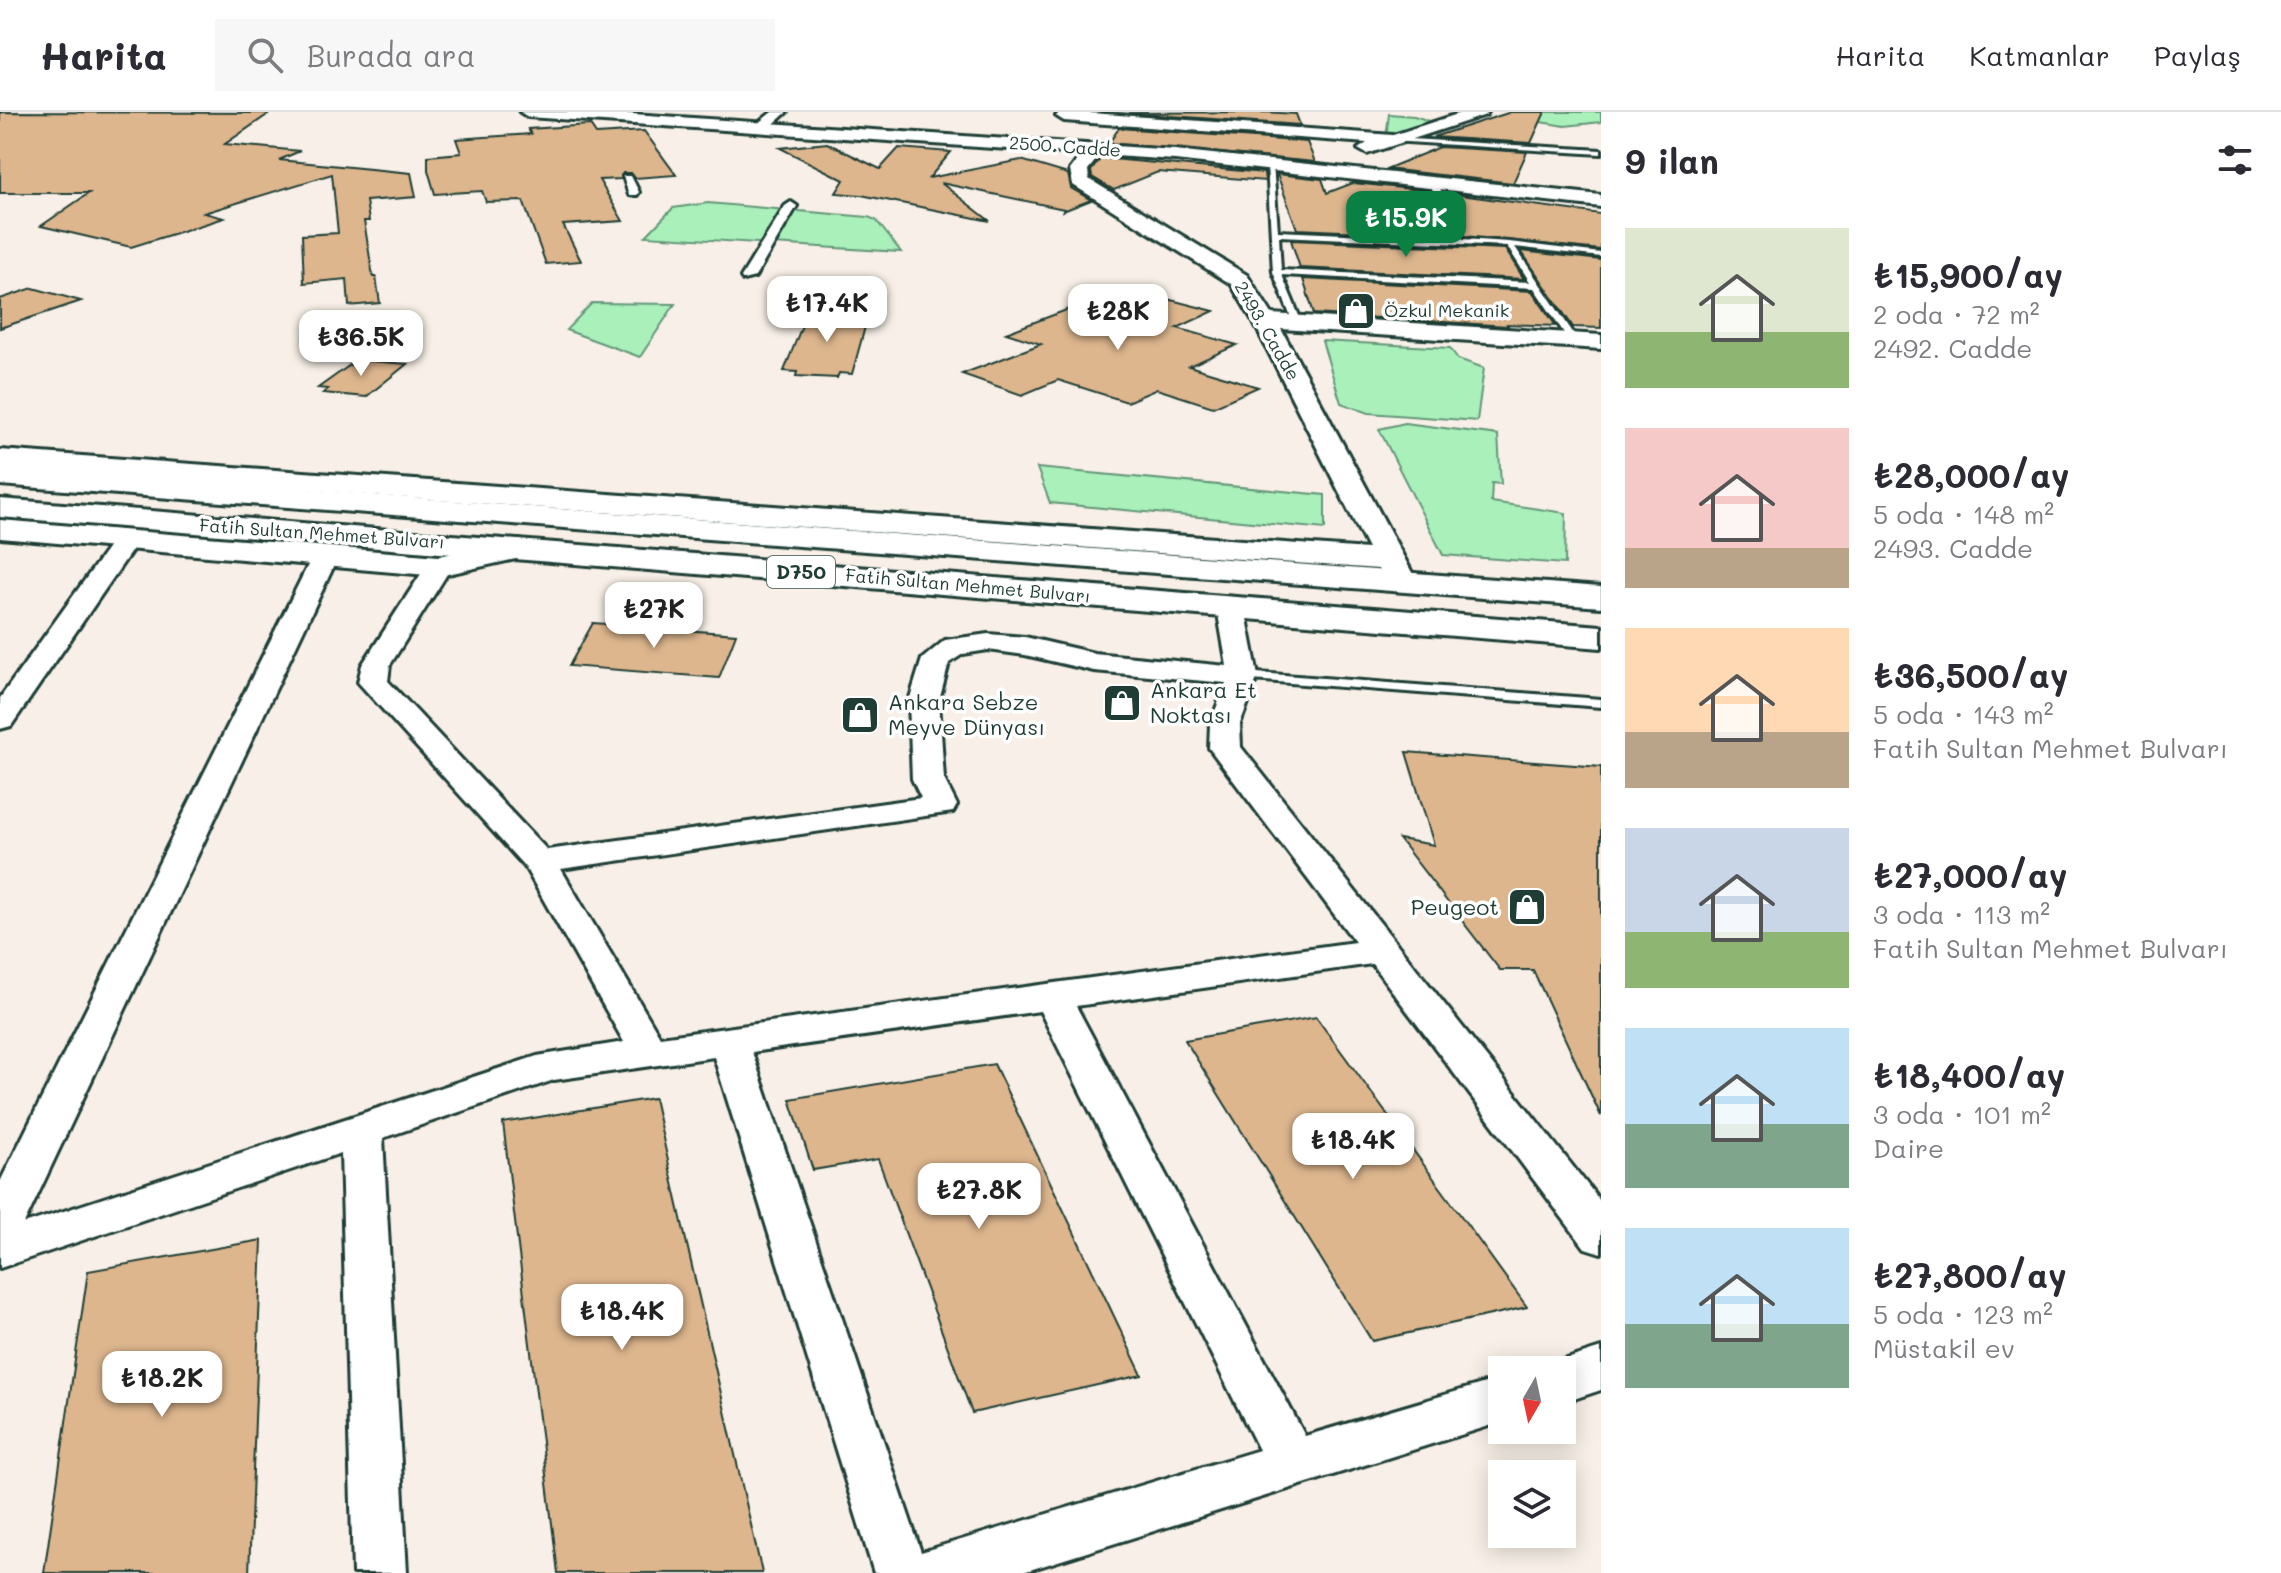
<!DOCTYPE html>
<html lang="tr">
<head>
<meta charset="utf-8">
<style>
  :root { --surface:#fff; --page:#f7f7f7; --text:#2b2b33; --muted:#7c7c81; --line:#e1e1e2; --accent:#0b8043 }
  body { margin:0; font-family:Mali,sans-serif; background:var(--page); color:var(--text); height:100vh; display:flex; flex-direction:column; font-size:30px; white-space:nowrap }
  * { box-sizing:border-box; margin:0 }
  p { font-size:26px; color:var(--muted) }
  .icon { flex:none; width:44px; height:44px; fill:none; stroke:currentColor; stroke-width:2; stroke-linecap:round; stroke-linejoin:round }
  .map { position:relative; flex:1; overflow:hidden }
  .details { display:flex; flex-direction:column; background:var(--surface); width:680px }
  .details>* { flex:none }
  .needle { width:52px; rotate:189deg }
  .fabs { position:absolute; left:1488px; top:1244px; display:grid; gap:16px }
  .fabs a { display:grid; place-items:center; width:88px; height:88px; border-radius:0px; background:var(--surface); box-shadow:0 4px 20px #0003; font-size:40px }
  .price { position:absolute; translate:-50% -68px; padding:0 18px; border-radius:16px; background:#fff; color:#222; font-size:26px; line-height:52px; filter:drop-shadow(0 2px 4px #0008) }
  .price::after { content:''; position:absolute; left:50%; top:48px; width:24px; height:18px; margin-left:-12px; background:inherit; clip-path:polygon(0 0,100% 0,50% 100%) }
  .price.selected { background:var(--accent); color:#fff }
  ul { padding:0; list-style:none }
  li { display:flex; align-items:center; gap:24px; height:200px; padding:0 24px }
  li span { display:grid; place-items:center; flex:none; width:224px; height:160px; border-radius:0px; color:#555 }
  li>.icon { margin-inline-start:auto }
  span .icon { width:96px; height:96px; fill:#fffc; stroke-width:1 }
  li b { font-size:34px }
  h2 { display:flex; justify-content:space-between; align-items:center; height:96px; padding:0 24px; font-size:34px }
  header { display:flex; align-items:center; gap:48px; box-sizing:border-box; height:112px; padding:0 40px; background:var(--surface); border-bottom:2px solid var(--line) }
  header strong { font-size:38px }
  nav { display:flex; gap:44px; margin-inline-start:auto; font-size:28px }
  .search { width:560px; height:72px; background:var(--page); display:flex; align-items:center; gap:20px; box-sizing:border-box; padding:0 28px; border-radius:0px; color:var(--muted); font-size:30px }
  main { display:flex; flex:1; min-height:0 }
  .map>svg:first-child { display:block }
  .green { fill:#aaf0bb; stroke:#649678; stroke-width:2 }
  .building { fill:#ddb68e; stroke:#1f3d34; stroke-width:2 }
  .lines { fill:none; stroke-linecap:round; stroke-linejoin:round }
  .service-casing { stroke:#1f3d34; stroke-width:6 }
  .pedestrian-casing { stroke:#1f3d34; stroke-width:6 }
  .minor-casing { stroke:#1f3d34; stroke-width:6 }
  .tertiary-casing { stroke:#1f3d34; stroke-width:6 }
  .trunk-casing { stroke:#1f3d34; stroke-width:6 }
  .service { fill:#fff; fill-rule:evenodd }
  .pedestrian { fill:#fff; fill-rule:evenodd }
  .minor { fill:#fff; fill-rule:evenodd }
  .tertiary { fill:#fff; fill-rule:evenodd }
  .trunk { fill:#fff; fill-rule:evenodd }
  .labels { text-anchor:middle; stroke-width:7; stroke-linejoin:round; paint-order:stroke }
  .far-street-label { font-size:18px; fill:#1f3d34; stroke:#fff }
  .far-poi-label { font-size:18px; fill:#1f3d34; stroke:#fff; text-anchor:start }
  .shield { fill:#fff; stroke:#627771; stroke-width:2 }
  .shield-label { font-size:20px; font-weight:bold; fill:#1f3d34 }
  .poi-label { font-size:22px; fill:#1f3d34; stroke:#fff; text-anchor:start }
</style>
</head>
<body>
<header>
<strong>Harita</strong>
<div class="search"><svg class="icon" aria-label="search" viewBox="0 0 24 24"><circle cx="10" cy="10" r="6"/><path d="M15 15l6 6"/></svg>Burada ara</div>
<nav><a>Harita</a><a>Katmanlar</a><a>Paylaş</a></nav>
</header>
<main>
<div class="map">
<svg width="1601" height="1461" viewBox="0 0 1601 1461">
  <rect width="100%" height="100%" fill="#f8f0e8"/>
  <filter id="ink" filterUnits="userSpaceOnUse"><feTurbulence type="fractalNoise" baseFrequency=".0125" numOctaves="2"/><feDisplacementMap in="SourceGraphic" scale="16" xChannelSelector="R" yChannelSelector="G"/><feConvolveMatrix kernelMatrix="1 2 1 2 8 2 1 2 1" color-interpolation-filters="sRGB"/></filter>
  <g filter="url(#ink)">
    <g class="green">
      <polygon points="1525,0 1601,0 1601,10 1565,14 1521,7"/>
      <polygon points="1389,2 1414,4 1430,9 1386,25"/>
      <polygon points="708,91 868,105 876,108 901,140 646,124 673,96"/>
      <polygon points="592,191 675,192 640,245 566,218"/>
      <polygon points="1322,229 1450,236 1458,247 1484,256 1477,309 1369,301 1341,291"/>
      <polygon points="1405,311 1498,323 1501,372 1492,371 1491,390 1566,401 1565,452 1443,443 1379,317"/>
      <polygon points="1037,356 1325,383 1325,417 1050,391"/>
    </g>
    <g class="building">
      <polygon points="0,0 270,1 225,32 300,39 279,48 411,61 416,85 366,89 369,109 364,109 373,165 376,165 380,191 349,194 347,167 304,171 302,123 338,121 332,62 204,101 224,106 131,135 41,114 89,81 0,81"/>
      <polygon points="1264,0 1296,2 1300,13 1129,1"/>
      <polygon points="1511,0 1545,0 1531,31 1433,25"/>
      <polygon points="590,13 596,22 644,19 676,63 635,66 631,61 623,61 621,67 599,68 623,109 563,113 581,149 546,152 523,89 486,90 482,79 435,82 428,58 428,44 461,41 456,27 531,22 528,17"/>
      <polygon points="1119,16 1307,30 1315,50 1109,31"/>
      <polygon points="827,31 880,57 899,36 951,40 929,66 1021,48 1068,62 1071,76 1091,88 1063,99 1064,97 941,71 990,109 861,83 836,81 844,68 780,36"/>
      <polygon points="1440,35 1527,40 1513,71 1386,57"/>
      <polygon points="1101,46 1264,61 1265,69 1158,60 1114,78 1092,65 1091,59"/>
      <polygon points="1277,62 1322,67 1327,81 1353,71 1430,79 1450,124 1297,117"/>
      <polygon points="1445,81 1601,102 1601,138 1465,124"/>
      <polygon points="1291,128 1505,137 1524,167 1300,156"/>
      <polygon points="1521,139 1601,148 1601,216 1573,215"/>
      <polygon points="1303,167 1532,179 1556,214 1507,212 1508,214 1314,202"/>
      <polygon points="33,176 81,189 0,216 0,187"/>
      <polygon points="1124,176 1214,199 1177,216 1237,233 1189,254 1258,275 1213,295 1157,277 1127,290 1058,268 1022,283 962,262 1041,232 1006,221"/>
      <polygon points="820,198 858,200 856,204 868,204 852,262 839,261 837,266 796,264 797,260 784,259 807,201 818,202"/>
      <polygon points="357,248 407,252 366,285 323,281 328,277 318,276"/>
      <polygon points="593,511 736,522 719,566 569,554"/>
      <polygon points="1406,640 1601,655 1601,1004 1533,858 1500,858 1399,727 1434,733"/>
      <polygon points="1316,905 1448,1086 1527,1195 1372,1229 1185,928"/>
      <polygon points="994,952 1142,1263 972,1301 878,1047 813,1058 790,987"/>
      <polygon points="654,986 675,1080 762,1461 558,1461 503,1011"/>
      <polygon points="262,1128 249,1461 44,1461 88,1159"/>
    </g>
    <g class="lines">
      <defs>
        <g id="service">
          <polygon points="1393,26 1601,38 1601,42 1391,29"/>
          <path d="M1270,50L1273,52L1278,119L1455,127L1429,70L1433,68L1437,70L1463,127L1509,130L1601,141V145L1515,135L1578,228L1570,230L1534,176L1282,163L1302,211L1294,213L1273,160L1267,52ZM1279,124L1507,134L1530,170L1281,158Z"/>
          <polygon points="1243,560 1601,587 1601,595 1238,567 1236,564 1238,561"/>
        </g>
        <g id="pedestrian">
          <polygon points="623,64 631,64 639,80 637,83 629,83"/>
          <polygon points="791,90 797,94 755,165 743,168 741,165 785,94"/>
        </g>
        <g id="minor">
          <polygon points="772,0 787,0 767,18 757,18 757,12"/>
          <polygon points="126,420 135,423 139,428 11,614 0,617 0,586 117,423"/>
          <path d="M324,439L333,442L337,447L24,1112L537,944L624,930L525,755L358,570L362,553L430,448H448L452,454L390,553L388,569L547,738L921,686L912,667L909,589L922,547L945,528L988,522L1025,525L1094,541L1227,554L1217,496L1221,490H1241L1245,496L1258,564L1240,612L1241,635L1601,1090V1141L1585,1136L1372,852L1076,894L1305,1324L1502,1266V1310L1020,1461H874L714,945L554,968L383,1026L407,1461H353L341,1041L0,1156V1070L311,447L315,442ZM988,538L1025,543L1094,559L1226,571L1210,612L1209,636L1355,830L660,925L561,757L953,700L957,693L944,667L939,589L949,551L963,542ZM1040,899L1259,1338L921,1440L752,940Z"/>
          <polygon points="1601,1236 1601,1278 1562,1291 1562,1258 1543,1258 1545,1254"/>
        </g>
        <g id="tertiary">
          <polygon points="520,0 602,0 1175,38 1601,83 1601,95 1175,48 1100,43 1088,58 1089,67 1247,163 1272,202 1601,223 1601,237 1281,217 1416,468 1412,475 1400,478 1388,475 1378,457 0,356 0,338 1368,437 1253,209 1231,172 1073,73 1070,58 1082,42 528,5"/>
          <polygon points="1077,0 1393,23 1464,0 1488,0 1486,3 1367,42 1358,37 1367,31 1064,9 1056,4 1060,0"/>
          <polygon points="0,408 439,444 518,428 529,430 534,437 529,444 439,464 0,426"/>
        </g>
        <g id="trunk">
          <polygon points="0,355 1601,475 1601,495 0,373"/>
          <polygon points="0,387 1601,514 1601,536 0,405"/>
        </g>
      </defs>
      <use href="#service" class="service-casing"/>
      <use href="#pedestrian" class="pedestrian-casing"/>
      <use href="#minor" class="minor-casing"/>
      <use href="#tertiary" class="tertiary-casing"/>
      <use href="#trunk" class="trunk-casing"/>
      <use href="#service" class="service"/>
      <use href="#pedestrian" class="pedestrian"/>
      <use href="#minor" class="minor"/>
      <use href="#tertiary" class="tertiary"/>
      <use href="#trunk" class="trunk"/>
    </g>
  </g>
  <defs>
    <symbol id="shop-square" viewBox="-11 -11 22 22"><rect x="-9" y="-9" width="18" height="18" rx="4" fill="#1f3d34" stroke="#fff"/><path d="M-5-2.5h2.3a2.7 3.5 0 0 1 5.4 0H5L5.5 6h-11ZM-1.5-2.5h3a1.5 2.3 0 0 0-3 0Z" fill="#fff"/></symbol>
  </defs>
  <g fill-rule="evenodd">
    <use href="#shop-square" x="1334" y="177" width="44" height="44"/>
    <use href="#shop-square" x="1100" y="569" width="44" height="44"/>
    <use href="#shop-square" x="838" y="581" width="44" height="44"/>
    <use href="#shop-square" x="1505" y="773" width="44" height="44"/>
  </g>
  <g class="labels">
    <g class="far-street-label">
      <text transform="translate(1065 35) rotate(4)" y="6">2500. Cadde</text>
      <text transform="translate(1267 219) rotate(60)" y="6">2493. Cadde</text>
      <text transform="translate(322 422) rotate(4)" y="6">Fatih Sultan Mehmet Bulvarı</text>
      <text transform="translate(968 474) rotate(5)" y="6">Fatih Sultan Mehmet Bulvarı</text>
    </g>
    <g class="far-poi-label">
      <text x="1384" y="205">Özkul Mekanik</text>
    </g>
    <rect class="shield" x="767" y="444" width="68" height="32" rx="6"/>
    <g class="shield-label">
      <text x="801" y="467">D750</text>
    </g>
    <g class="poi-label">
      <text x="1150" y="586">Ankara Et<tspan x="1150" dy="25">Noktası</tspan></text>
      <text x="888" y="598">Ankara Sebze<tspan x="888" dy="25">Meyve Dünyası</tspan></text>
      <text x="1499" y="803" text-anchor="end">Peugeot</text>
    </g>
  </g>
</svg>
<div class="fabs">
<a><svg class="needle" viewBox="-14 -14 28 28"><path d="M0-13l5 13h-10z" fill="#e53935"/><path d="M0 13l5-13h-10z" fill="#7c7c81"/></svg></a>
<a><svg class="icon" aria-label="layers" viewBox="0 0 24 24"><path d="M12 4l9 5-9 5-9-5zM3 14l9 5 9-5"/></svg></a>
</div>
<b class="price selected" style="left:1406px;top:147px">₺15.9K</b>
<b class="price" style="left:827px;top:232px">₺17.4K</b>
<b class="price" style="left:1118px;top:240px">₺28K</b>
<b class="price" style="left:361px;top:266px">₺36.5K</b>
<b class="price" style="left:654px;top:538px">₺27K</b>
<b class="price" style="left:1353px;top:1069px">₺18.4K</b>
<b class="price" style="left:979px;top:1119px">₺27.8K</b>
<b class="price" style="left:622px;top:1240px">₺18.4K</b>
<b class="price" style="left:162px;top:1307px">₺18.2K</b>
</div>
<section class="details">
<h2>9 ilan<svg class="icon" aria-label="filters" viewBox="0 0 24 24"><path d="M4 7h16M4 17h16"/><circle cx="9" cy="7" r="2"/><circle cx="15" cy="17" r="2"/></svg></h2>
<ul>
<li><span style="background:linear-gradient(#dfe7d0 65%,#8fb573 0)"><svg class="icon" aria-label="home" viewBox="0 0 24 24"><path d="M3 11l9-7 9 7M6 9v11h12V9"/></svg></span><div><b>₺15,900/ay</b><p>2 oda · 72 m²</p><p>2492. Cadde</p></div></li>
<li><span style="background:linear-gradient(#f6c9c9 75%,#b9a48a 0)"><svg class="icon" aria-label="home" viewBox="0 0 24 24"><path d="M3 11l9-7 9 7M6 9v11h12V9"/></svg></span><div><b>₺28,000/ay</b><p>5 oda · 148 m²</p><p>2493. Cadde</p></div></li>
<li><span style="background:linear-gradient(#ffd9b3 65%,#b9a48a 0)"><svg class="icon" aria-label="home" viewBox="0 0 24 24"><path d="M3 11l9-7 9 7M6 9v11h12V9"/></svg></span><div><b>₺36,500/ay</b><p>5 oda · 143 m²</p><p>Fatih Sultan Mehmet Bulvarı</p></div></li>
<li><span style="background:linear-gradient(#c9d6e8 65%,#8fb573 0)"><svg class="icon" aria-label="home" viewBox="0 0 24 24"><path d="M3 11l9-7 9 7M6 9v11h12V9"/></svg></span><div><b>₺27,000/ay</b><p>3 oda · 113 m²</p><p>Fatih Sultan Mehmet Bulvarı</p></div></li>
<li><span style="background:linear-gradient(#bfe0f5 60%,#7fa58c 0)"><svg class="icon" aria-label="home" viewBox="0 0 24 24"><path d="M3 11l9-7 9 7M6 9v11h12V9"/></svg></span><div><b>₺18,400/ay</b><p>3 oda · 101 m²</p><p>Daire</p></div></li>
<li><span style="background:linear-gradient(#bfe0f5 60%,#7fa58c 0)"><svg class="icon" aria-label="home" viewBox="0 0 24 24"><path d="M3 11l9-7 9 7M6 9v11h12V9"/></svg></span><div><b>₺27,800/ay</b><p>5 oda · 123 m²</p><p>Müstakil ev</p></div></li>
</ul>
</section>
</main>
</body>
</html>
